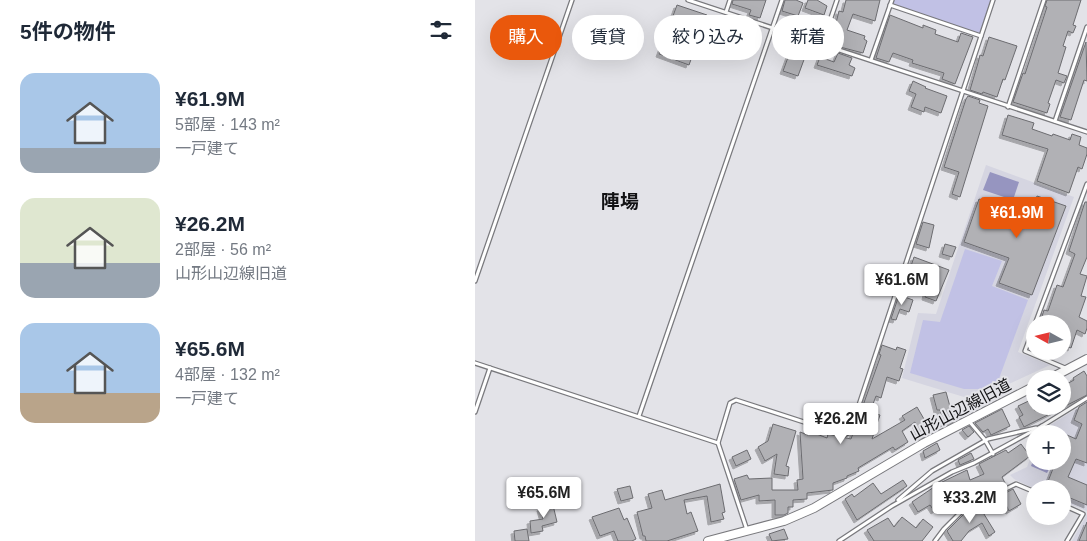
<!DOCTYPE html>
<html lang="ja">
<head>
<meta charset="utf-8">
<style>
  :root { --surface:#fff; --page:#f6f6f7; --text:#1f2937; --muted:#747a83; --accent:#ea580c }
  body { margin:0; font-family:Arial,"Noto Sans JP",sans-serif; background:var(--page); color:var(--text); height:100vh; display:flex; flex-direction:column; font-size:19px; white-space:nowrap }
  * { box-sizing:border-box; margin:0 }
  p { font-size:16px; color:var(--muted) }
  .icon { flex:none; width:28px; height:28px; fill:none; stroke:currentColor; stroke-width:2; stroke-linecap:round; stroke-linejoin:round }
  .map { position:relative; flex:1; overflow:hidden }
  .panel { display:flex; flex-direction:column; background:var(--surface); width:475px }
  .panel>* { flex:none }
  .hud { position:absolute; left:15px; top:15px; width:475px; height:45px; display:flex; gap:10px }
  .needle { width:32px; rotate:278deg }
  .fabs { position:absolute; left:551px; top:315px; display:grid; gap:10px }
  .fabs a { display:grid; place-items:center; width:45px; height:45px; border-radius:50%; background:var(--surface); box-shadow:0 5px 20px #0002; font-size:25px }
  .price { position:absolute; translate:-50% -42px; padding:0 11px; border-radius:5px; background:#fff; color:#222; font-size:16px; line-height:32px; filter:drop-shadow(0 1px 2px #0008) }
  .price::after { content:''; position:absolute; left:50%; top:30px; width:15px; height:11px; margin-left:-8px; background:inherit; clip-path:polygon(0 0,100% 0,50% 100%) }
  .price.active { background:var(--accent); color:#fff }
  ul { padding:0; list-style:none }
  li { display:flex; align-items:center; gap:15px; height:125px; padding:0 20px }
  li span { display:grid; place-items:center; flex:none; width:140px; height:100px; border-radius:15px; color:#555 }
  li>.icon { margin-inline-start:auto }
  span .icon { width:60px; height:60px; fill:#fffc; stroke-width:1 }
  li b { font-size:21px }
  h2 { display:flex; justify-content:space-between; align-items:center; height:60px; padding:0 20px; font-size:21px }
  .chip { padding:0 18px; border-radius:22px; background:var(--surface); box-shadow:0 5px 20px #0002; font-size:18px; line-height:45px }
  .chip.active { background:var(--accent); color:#fff }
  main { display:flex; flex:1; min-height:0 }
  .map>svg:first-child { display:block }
  .built { fill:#d5d5e1 }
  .green { fill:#c1c1e5 }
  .water { fill:#9695c0 }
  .building { fill:#b1b1b5; stroke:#6c6c70; filter:url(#shadow) }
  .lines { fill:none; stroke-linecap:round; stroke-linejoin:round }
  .service-casing { stroke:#79797d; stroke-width:5.5 }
  .tertiary-casing { stroke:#79797d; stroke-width:10 }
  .service { stroke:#fff; stroke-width:3 }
  .tertiary { stroke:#fff; stroke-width:8 }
  .labels { text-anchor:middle; stroke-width:4; stroke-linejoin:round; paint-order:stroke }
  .street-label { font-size:16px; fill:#121214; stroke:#e3e3e8 }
  .quarter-label { font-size:19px; font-weight:bold; fill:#121214; stroke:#e3e3e8 }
</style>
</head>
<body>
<main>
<section class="panel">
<h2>5件の物件<svg class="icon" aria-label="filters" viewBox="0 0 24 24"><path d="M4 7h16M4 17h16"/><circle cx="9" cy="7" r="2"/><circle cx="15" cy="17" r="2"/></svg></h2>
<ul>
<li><span style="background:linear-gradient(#a9c7e8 75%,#9aa5b1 0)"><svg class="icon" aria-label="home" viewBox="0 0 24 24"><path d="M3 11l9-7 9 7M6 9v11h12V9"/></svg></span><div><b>¥61.9M</b><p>5部屋 · 143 m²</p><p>一戸建て</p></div></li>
<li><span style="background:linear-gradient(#dfe7d0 65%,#9aa5b1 0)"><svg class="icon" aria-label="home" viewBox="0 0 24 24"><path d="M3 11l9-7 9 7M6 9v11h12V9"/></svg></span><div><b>¥26.2M</b><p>2部屋 · 56 m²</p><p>山形山辺線旧道</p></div></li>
<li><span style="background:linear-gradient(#a9c7e8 70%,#b9a48a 0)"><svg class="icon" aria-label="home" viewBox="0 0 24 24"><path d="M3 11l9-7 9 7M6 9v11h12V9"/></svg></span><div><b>¥65.6M</b><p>4部屋 · 132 m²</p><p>一戸建て</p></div></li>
</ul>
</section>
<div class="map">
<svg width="612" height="541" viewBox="0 0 612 541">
  <defs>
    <filter id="shadow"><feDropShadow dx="-3" dy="3" stdDeviation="0" flood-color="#0004"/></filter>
  </defs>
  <rect width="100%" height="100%" fill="#e3e3e8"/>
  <g class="built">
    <polygon points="511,165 599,197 543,352 575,365 508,396 489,397 427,378 443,313 461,314"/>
    <polygon points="612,402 612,511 588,501 588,489 560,489 539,479 535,475 552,467 560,446 560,461 588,461 588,434 565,434 566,431"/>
    <polygon points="612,514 612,541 597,541"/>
  </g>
  <g class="green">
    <polygon points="417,0 518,0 506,36 415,5"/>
    <polygon points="490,249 527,261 517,286 553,300 522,384 507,389 489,389 435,373 448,320 465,322"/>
  </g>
  <g class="water">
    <polygon points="515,172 544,182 538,200 508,190"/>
    <polygon points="560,456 560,461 578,461 572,473 556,466"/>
  </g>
  <g class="building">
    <polygon points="258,0 291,0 285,18 274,15 276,10 257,4"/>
    <polygon points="310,0 321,0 328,3 323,16 307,11"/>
    <polygon points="333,0 342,0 352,6 349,15 330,8"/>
    <polygon points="371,0 405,0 400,21 378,14 372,30 390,36 389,39 392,41 388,53 365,47 365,45 352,41 355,30 359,31 364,11 368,12"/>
    <polygon points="572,0 606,0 598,25 601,26 598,33 593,31 588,46 591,47 583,73 592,76 589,83 581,80 573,103 575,104 572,113 538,102 548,73 550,74 572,7 570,6"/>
    <polygon points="202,5 232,15 214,65 184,54"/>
    <polygon points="415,15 448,28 448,25 461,30 460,34 483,42 486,33 498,37 480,84 467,79 469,73 437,63 438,60 418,53 414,62 401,58"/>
    <polygon points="514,37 542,46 530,80 528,79 522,97 508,92 507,94 495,90 503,63 505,55 508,56"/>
    <polygon points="319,41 334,46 323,76 308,71"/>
    <polygon points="611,42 612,81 609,80 596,120 585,117"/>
    <polygon points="363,53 377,58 374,65 380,68 377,76 342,65 345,57 359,62"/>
    <polygon points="438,81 451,87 450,88 472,96 466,113 450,107 449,112 436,107 441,94 434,91"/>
    <polygon points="493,96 505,100 504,103 513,106 485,197 477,194 484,172 469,167 491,99"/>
    <polygon points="533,115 559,123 557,129 577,136 578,134 595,140 597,134 606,137 604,145 612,148 612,154 607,169 603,167 594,193 562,181 573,149 527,135"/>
    <polygon points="562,196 591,206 557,295 524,283 534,258 489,242 504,199 542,213 540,217 553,221"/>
    <polygon points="610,202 612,202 612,257 605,274 612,276 606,296 611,297 604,317 612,321 612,328 610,334 602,330 596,348 588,345 588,324 565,323 569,310 573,311 582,285 588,287 600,254 594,251"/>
    <polygon points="448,222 459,225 454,248 441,244"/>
    <polygon points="470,244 481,247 477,257 467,254"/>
    <polygon points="439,257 474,270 461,301 450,297 451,292 428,284 431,274 433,275"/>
    <polygon points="424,295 438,300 434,312 425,309 421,320 416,319"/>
    <polygon points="407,345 421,350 422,347 431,350 425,368 428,369 424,381 412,377 406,398 401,396 395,412 405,415 397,439 430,420 427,416 442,407 449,419 454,434 444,437 440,422 427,431 433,442 420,450 418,447 383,468 384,471 372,476 372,478 358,483 358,490 332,493 332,499 318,500 318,507 313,507 313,513 309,515 300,515 300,500 284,501 284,495 266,500 259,479 272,475 274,479 297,478 297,490 323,490 322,480 328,479 325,432 333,435 334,431 352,438 353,434 376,439 406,355 404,354"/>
    <polygon points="609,371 612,376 612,395 549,427 544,417 548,415 543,406 560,398 560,411 568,406 588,406 588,386 599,380 598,378"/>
    <polygon points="471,392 477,414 481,413 483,419 468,424 465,410 462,410 458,395"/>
    <polygon points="612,402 612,463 601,459 593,477 612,485 612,505 588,495 588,489 570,489 581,461 588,461 588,445 592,435 601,439 607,424 599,420 604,407"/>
    <polygon points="527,409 535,426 516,435 513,429 508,432 500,423"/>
    <polygon points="298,424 321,431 311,466 314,467 313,476 299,474 302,454 290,461 283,447 293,441"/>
    <polygon points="494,426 499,432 493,437 487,430"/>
    <polygon points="462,443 465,450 450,458 448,451"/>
    <polygon points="546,444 555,456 527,477 531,485 511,495 511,493 499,498 500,500 492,504 487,490 464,500 468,505 459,511 455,505 443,512 437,502 465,483 492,470 495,480 509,474 504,464 531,450 533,453"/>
    <polygon points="272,450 276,459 261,466 257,457"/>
    <polygon points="496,453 499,459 485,465 483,460"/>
    <polygon points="428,480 432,486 382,520 370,499 377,494 379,497 398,483 406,494"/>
    <polygon points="245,484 250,512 247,513 249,519 236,522 232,496 209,500 212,514 216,512 223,531 192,541 171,541 170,536 168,536 162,512 177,508 173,494 187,490 190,500"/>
    <polygon points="155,486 158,498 146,501 142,489"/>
    <polygon points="538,489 546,504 534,511 530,503 520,509 515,501"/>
    <polygon points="78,505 82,522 67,526 68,531 56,533 55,521 68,519 65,508"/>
    <polygon points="504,506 520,532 514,536 507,523 494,531 486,541 478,541 472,531 490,513"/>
    <polygon points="144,508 149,520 152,518 161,539 157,541 143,541 139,531 125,536 117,517"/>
    <polygon points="427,517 441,528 448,519 458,527 447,541 399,541 392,530 413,518 419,527"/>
    <polygon points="612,522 612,541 604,541"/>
    <polygon points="52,529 54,541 40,541 39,531"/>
    <polygon points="309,529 313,539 297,541 294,534"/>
  </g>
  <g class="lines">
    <defs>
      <g id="service">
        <polyline points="213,0 612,132"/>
        <polyline points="415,5 506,36"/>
        <polyline points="251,12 255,0"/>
        <polyline points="347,44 362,0"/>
        <polyline points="396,60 417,0"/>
        <polyline points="533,107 569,0"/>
        <polyline points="580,121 612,27"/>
        <polyline points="0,281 97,0"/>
        <polyline points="0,363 243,443 255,403 261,400 369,435 375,432 518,0"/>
        <polyline points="590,368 550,351 612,184"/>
        <polyline points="0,412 15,368"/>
        <polyline points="164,416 307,0"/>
        <polyline points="493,420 510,440 518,454"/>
        <polyline points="567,426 612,398"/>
        <polyline points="243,443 272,530"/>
        <polyline points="423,500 457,471 513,439 561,428"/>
        <polyline points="588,505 608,514 592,541"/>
        <polyline points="364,541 417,506 477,472 499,463 567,426"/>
        <polyline points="460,541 469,529 488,510 541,484 560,492"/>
      </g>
      <g id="tertiary">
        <polyline points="574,379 612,359"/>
        <polyline points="233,541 309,521 339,508 449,443 560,386"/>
      </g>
    </defs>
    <use href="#service" class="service-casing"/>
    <use href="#tertiary" class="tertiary-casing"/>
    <use href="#service" class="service"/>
    <use href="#tertiary" class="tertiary"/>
  </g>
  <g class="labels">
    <g class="street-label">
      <text transform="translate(485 409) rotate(-28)" y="6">山形山辺線旧道</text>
    </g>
    <g class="quarter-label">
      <text x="145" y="208">陣場</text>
    </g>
  </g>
</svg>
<div class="fabs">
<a><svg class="needle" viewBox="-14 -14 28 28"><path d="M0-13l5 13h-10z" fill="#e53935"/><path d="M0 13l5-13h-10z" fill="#747a83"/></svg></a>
<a><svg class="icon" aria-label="layers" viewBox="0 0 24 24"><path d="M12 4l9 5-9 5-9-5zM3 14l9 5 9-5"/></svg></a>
<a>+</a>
<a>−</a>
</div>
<b class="price active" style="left:542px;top:239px">¥61.9M</b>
<b class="price" style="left:427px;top:306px">¥61.6M</b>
<b class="price" style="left:366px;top:445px">¥26.2M</b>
<b class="price" style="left:69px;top:519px">¥65.6M</b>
<b class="price" style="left:495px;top:524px">¥33.2M</b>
<div class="hud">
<a class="chip active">購入</a>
<a class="chip">賃貸</a>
<a class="chip">絞り込み</a>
<a class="chip">新着</a>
</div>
</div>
</main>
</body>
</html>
